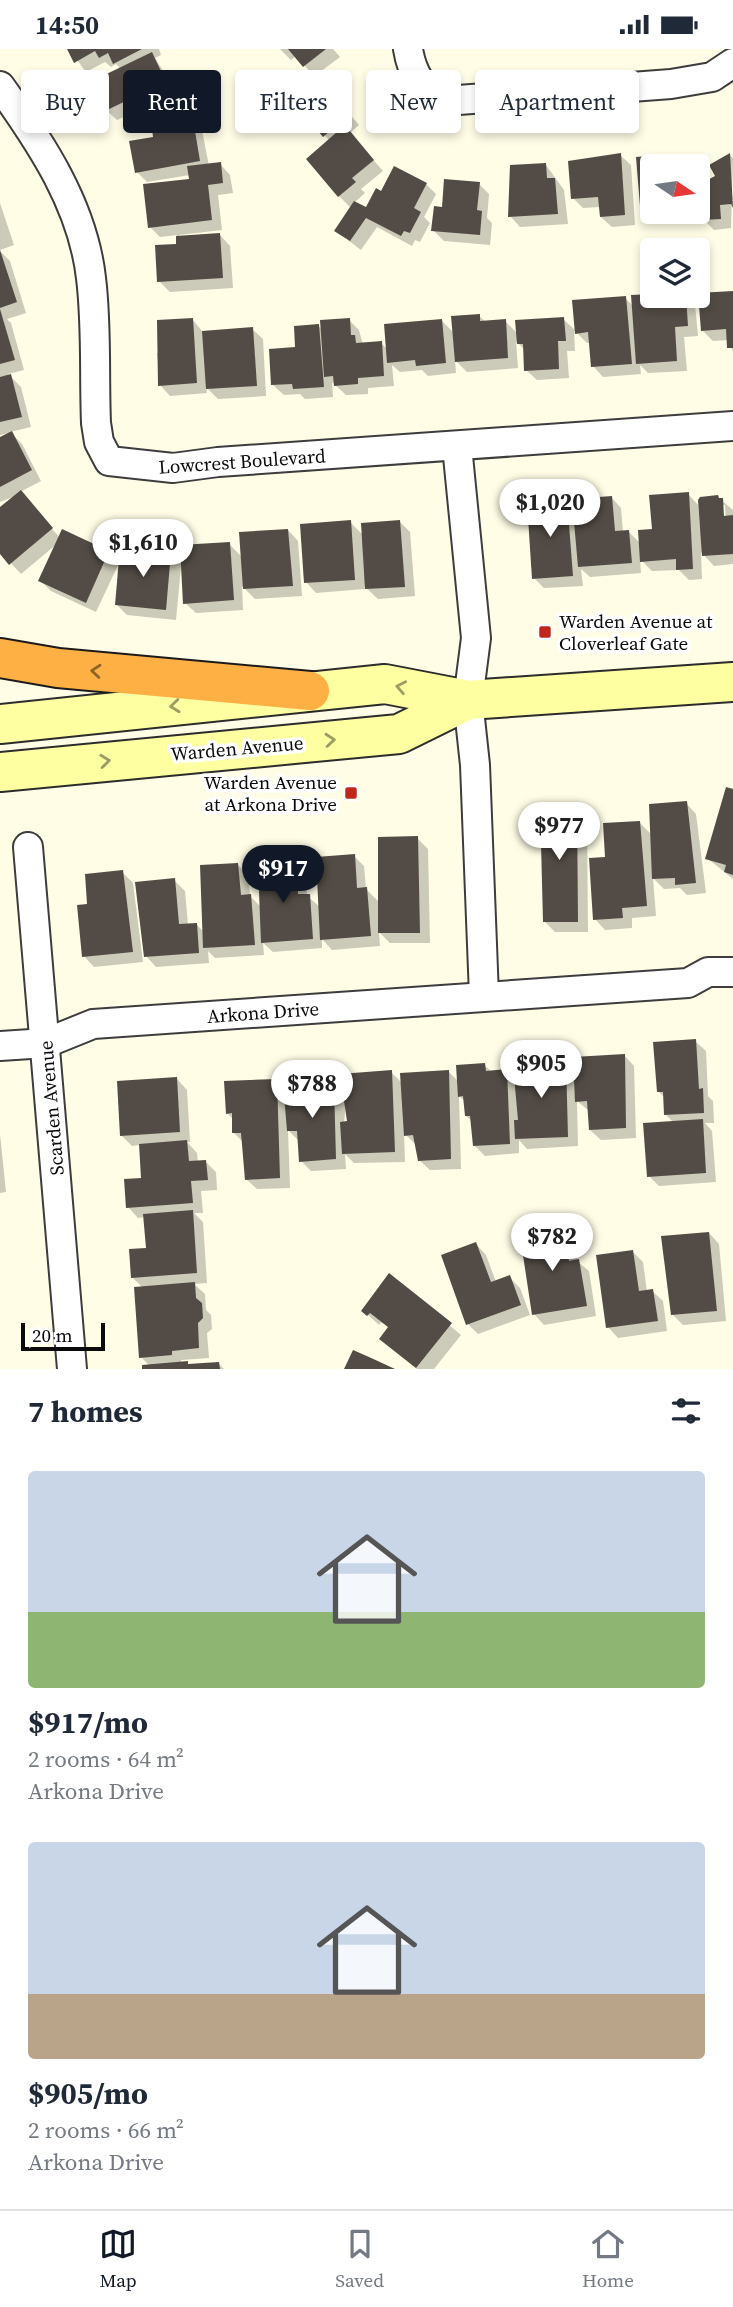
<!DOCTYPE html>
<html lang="en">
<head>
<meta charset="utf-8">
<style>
  :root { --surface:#fff; --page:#f2f2f3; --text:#1f2937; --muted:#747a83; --line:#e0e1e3; --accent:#111827 }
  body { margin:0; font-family:"Source Serif 4",serif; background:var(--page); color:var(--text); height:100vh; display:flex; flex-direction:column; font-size:26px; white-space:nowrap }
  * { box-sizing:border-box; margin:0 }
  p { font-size:23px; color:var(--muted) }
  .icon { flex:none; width:38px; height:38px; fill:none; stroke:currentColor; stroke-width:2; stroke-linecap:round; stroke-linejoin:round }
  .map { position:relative; height:1320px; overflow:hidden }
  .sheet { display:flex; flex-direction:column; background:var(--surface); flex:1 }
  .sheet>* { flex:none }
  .hud { position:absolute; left:21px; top:21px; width:691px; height:63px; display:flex; gap:14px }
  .needle { width:46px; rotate:103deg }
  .buttons { position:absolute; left:640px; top:105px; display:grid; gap:14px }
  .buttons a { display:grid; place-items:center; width:70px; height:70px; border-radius:7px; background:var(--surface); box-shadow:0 4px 10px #0003; font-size:35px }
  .scale { position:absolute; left:21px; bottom:18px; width:84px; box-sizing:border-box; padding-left:7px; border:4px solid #0a0a0a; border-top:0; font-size:19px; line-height:24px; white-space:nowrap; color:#0a0a0a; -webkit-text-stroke:5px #fff; paint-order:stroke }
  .price { position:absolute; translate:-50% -60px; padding:0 16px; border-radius:24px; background:#fff; color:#222; font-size:23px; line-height:46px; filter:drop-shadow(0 2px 4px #0008) }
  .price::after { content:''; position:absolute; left:50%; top:42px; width:21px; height:16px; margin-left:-10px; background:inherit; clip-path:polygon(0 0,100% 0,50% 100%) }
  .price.active { background:var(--accent); color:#fff }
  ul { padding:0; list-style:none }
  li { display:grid; align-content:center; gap:14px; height:371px; padding:0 28px }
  li span { display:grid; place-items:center; height:217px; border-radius:7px; color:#555 }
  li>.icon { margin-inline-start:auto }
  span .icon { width:126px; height:126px; fill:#fffc; stroke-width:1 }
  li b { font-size:30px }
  h2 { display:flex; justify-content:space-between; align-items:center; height:84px; padding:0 28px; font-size:30px }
  .tag { padding:0 24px; border-radius:7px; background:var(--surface); box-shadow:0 4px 10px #0003; font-size:24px; line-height:63px }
  .tag.active { background:var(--accent); color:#fff }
  .status { display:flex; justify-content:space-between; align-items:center; height:49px; padding:0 35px; background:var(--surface); direction:ltr }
  .status svg { height:19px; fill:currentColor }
  .tab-bar { display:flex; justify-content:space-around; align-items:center; height:98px; border-top:2px solid var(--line); background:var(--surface); font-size:19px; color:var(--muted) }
  .tab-bar a { display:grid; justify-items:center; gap:4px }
  .tab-bar .active { color:var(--accent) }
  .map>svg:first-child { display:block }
  .shadow { fill:#0003; fill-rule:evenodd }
  .building { fill:#534c46 }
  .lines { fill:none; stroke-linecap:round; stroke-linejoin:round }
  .minor-casing { stroke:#3d3d3d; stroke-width:32 }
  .secondary-casing { stroke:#2c2c2c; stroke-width:42 }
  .motorway-casing { stroke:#1b1b1b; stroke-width:42 }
  .minor { stroke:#fff; stroke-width:28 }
  .secondary { stroke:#feffa1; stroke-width:38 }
  .motorway { stroke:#feb045; stroke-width:38 }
  .oneway { stroke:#90652a }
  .oneway2 { stroke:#9c9d65 }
  .poi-dot { fill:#c1261b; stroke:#fff; stroke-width:2.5 }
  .labels { text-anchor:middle; stroke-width:7; stroke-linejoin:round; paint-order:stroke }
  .street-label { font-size:19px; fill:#0a0a0a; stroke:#fff }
  .poi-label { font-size:19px; fill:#0a0a0a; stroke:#fff; text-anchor:start }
</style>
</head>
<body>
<div class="status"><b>14:50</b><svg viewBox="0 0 49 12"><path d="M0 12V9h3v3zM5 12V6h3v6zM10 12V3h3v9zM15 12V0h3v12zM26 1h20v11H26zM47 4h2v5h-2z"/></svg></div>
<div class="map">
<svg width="733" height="1320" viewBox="0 0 733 1320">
  <rect width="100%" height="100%" fill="#fffde6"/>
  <g class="shadow">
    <polygon points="69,0 159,0 161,6 155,9 170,33 179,29 189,39 197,55 189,59 200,71 209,117 220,115 230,126 233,144 218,146 222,181 179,186 180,189 220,186 230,197 233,239 170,243 159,232 178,196 177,186 160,188 150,178 190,131 190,126 147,133 137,123 162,80 164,65 158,59 142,67 137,62 117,71 106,61 121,20 116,15 111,18 105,13 86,23"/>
    <polygon points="280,0 333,0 340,8 320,23 346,51 341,55 359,76 350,84 383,122 361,140 365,144 354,154 367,160 382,145 426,135 436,145 424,168 430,174 420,193 415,191 412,197 377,178 361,201 336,182 351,159 339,147 329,91 315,76 310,81 300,70 315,28 296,7 291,11"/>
    <polygon points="620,106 631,116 635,176 612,178 601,168 601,158 583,159 573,149"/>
    <polygon points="730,106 733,109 731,179 714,181 704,171 702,155 698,156 698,129 699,137 717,128"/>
    <polygon points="659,108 668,117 653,117 653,163 688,164 652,166 641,156 638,109"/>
    <polygon points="546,116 564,141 568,175 520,178 510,167 509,145 513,145"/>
    <polygon points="479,135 489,145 487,169 492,174 490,196 444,192 433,181"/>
    <polygon points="0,154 14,196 0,201"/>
    <polygon points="0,202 10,212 26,264 7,270 11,274 24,321 8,325 21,338 31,378 10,383 22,395 41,432 20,443 60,489 108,504 119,514 96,563 51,542 40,531 58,494 21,525 0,502 0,461 18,446 0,453 0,390 10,384 0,386"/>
    <polygon points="733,243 733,303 728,291 713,292 702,281"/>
    <polygon points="653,247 687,247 695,255 698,287 684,288 687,322 648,324 640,316 641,325 603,328 593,317 591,294 587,294 574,281 575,302 567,302 569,329 537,331 526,321 525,301 516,292 518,319 467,323 455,311 456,324 428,327 422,321 400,323 392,316 394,337 368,339 368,345 346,346 332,333 333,348 305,350 300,345 284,346 273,336 297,300 318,277 323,281 349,271 359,281 363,296 381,294 388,301 442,272 454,284 479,267 486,273 505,272 518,285 563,270 577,283 625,249 634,258"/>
    <polygon points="192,270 203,283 252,280 263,290 266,347 218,350 206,338 207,344 170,347 160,336 157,304 162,303"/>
    <path d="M688,445L698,456L700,478H703L721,451L733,461V515L714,517L701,503L702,530L689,531L679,521L652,522L640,510L641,524L590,528L581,520L583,537L544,539L534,529L567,452L575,460L611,448L621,459L623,483L628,482L641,495ZM722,456H725L726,476H723Z"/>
    <polygon points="350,473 363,486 400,473 410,483 415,547 378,550 364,537 365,540 316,544 306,533"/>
    <polygon points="288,481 298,492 302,547 255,550 242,537 243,561 196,564 185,554 181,518 176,571 127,566 117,556 170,505 183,517 229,495 242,508"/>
    <polygon points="733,741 733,830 707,809"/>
    <polygon points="686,754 696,765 706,844 687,846 680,839 664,840 653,829 656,867 632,869 632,879 605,881 595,870 607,810 640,774 652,786"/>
    <polygon points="576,757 587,768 588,883 555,883 544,872"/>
    <polygon points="417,789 428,800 430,894 390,894 379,883 380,897 332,901 322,890 322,899 273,903 263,894 264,906 215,909 208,902 209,914 156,918 146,907 174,831 185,842 188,876 196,875 204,883 238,816 248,826 250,847 261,858 295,816 306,827 307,847 320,858 354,807 364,817 366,840 380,854"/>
    <polygon points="122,823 133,834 143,913 94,918 84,907 89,857"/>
    <polygon points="695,992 706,1002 708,1047 713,1052 714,1074 705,1074 712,1082 716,1133 659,1137 649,1127 674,1074 666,1066 665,1049 658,1042"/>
    <polygon points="624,1006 634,1017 636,1089 601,1091 590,1081 589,1062 577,1052 578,1097 527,1100 519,1091 519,1104 485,1107 474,1096 473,1073 466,1067 465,1052 459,1047 461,1120 430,1121 419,1111 416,1096 404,1084 405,1113 354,1114 345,1105 346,1120 311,1122 301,1112 299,1092 288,1081 290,1139 257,1140 246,1130 243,1093 234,1084 233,1070 227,1064 276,1032 285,1041 310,1034 316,1040 333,1039 346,1052 344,1074 349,1074 391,1023 402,1034 449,1023 459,1033 484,1016 492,1023 507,1022 517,1032 566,1014 575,1024"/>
    <polygon points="177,1030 187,1041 190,1093 187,1093 197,1104 198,1114 206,1113 216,1123 217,1141 201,1142 203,1164 194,1164 203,1173 207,1234 194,1235 205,1245 206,1261 211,1266 212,1280 207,1284 209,1309 181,1311 182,1316 219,1315 224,1320 144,1320 150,1317 141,1308 143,1239 133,1229 147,1200 145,1168 138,1169 128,1158 143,1131 140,1096 132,1097 121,1086"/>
    <polygon points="0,1085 6,1143 0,1144"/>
    <polygon points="563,1181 574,1191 577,1212 589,1222 596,1267 544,1276 534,1265"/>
    <polygon points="709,1184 719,1195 726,1272 683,1276 673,1266"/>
    <polygon points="476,1195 486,1206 496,1233 509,1228 520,1239 530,1266 478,1285 468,1275"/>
    <polygon points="633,1203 643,1213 647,1243 652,1242 663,1252 667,1282 618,1289 608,1278"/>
    <polygon points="390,1226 461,1286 434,1320 417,1320 392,1300 390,1279 381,1273 379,1276 364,1262"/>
  </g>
  <g class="building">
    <polygon points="67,0 142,0 113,15 108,4 99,9 95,2 74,14"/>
    <polygon points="288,0 326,0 303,18"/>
    <polygon points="152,3 166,33 179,27 187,45 156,60 151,48 130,58 128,51 105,62 103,57 100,59 90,33"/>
    <polygon points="321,21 337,40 332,44 350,65 323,88 305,66 298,72 283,53"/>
    <polygon points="191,58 200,112 135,124 129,92 153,88 152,80 160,78 157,64"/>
    <polygon points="345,76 374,111 352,129 356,133 338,148 306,110"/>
    <polygon points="621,104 625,166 600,168 598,148 571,150 568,112"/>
    <polygon points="730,104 733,159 731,155 720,156 721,170 702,171 698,136 715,127 709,116"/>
    <polygon points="660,106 661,117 653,117 653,156 640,157 636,108"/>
    <polygon points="221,113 223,134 208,136 212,171 148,179 143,135 189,130 187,117"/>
    <polygon points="546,114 547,129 555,129 558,165 508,168 510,116"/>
    <polygon points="394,117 427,134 414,159 421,163 410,184 404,182 401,187 366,169 350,192 334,182 354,152 366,158 376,139 381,142"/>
    <polygon points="444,130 480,133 477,161 482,162 480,186 431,182 434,157 442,158"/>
    <polygon points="220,184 223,229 157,233 155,196 176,195 176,187"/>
    <polygon points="0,201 17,253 0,259"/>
    <polygon points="733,242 733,299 727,299 726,280 701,282 698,244"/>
    <polygon points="653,245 686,247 688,277 675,278 677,312 636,315 631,246"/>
    <polygon points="626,247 632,315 591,318 588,283 575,285 572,251"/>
    <polygon points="0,260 15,311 0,315"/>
    <polygon points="480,265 480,272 506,270 508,309 455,313 451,267"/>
    <polygon points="564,268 566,292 558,292 559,320 524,322 523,295 517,295 515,271"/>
    <polygon points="193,269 197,334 158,337 157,271"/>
    <polygon points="350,269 351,286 355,286 356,294 382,292 384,327 358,329 358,335 334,337 333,327 324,328 320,271"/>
    <polygon points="442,270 446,314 416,317 415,311 387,314 384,275"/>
    <polygon points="319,275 324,338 293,340 292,335 271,336 269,300 295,298 294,277"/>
    <polygon points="253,278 257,337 206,340 202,282"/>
    <polygon points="11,325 22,368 0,373 0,328"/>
    <polygon points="12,382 32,421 0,438 0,388"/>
    <polygon points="21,441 53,479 9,516 0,505 0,458"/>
    <polygon points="689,443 693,520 676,521 676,510 640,513 638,481 652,480 649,446"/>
    <polygon points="718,446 719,449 723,449 724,467 733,466 733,505 702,507 698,451 700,448"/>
    <polygon points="612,447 615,482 629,481 632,514 578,518 572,450"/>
    <polygon points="567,450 573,527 532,530 527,453"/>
    <polygon points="351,471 355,531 304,534 300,475"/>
    <polygon points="400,471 405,538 365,540 361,474"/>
    <polygon points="62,480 109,502 86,554 38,532"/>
    <polygon points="288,480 293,537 243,540 239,483"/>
    <polygon points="230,493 234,551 183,555 180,496"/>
    <polygon points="120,498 171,503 166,561 115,556"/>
    <polygon points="726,738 733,740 733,826 724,823 726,816 705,810"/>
    <polygon points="687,752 696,834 675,836 675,829 652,830 649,755"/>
    <polygon points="540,755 577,755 578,873 543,873"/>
    <polygon points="640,772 647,857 622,859 623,869 593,871 589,809 605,808 603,774"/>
    <polygon points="418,787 420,884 378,884 378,788"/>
    <polygon points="355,805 357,839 367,838 371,887 320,891 316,808"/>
    <polygon points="238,814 241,846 251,845 255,896 203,899 200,816"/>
    <polygon points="296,814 298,845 310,845 313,890 261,894 258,817"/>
    <polygon points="123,821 133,903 82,908 77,856 87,855 85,825"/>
    <polygon points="175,829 179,875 197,874 199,904 144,908 135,833"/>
    <polygon points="696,990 699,1040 703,1039 704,1064 664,1066 663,1043 657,1043 653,993"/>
    <polygon points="625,1005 626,1079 589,1081 587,1052 575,1053 573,1008"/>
    <polygon points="566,1012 568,1088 515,1090 514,1071 518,1071 513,1016"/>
    <polygon points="485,1014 486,1022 507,1020 510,1095 473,1097 470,1067 465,1067 463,1047 458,1048 456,1016"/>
    <polygon points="392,1021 395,1103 342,1105 340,1073 347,1072 340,1025"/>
    <polygon points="449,1021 451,1110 418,1112 413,1086 404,1087 400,1024"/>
    <polygon points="177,1028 180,1083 120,1087 117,1032"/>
    <polygon points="277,1030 280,1129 245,1131 241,1084 232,1084 232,1064 226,1065 224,1032"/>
    <polygon points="311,1032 311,1039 334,1037 336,1110 299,1113 297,1082 287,1082 283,1034"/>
    <polygon points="703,1070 706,1124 647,1128 643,1074"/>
    <polygon points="187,1091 189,1112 206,1111 208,1131 191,1132 193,1154 126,1159 124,1130 141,1129 139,1095"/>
    <polygon points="193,1161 197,1224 131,1229 129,1200 146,1199 143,1165"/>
    <polygon points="564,1179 569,1212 579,1210 587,1257 532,1266 520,1186"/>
    <polygon points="709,1183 717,1262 671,1266 661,1187"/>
    <polygon points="476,1193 491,1233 510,1226 521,1256 466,1276 441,1206"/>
    <polygon points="633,1201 639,1242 653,1240 658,1272 606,1279 596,1206"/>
    <polygon points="389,1224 452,1274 416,1319 379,1290 388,1278 370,1264 367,1267 361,1262"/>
    <polygon points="195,1233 196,1249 202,1254 203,1269 198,1274 199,1299 172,1302 172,1306 139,1309 134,1238"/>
    <polygon points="353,1301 369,1308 395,1320 344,1320"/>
    <polygon points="188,1312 188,1315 219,1313 220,1320 142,1320 142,1316"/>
  </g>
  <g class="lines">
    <defs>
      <g id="minor">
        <path d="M408,0C412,25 422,41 445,52L671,35L712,28L733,14"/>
        <path d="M0,37C41,94 83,157 91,229C97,277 94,325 96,374L99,393L109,412L173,419L218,413L733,377"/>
        <polyline points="457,397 476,589 468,651 475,716 484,947"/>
        <polyline points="28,798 72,1320"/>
        <polyline points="0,997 46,994 93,975 688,934 708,923 733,923"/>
      </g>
      <g id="secondary">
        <polyline points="0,675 385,635 468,651 733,633"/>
        <polyline points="0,723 399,685 468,651"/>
      </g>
      <polyline id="motorway" points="0,609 58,619 310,642"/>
    </defs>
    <use href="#minor" class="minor-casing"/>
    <use href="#secondary" class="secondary-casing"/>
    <use href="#motorway" class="motorway-casing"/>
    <use href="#minor" class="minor"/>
    <use href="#secondary" class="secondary"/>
    <use href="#motorway" class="motorway"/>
  </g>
  <defs><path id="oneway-chevron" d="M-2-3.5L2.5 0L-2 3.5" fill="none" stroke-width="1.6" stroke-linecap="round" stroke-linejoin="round" transform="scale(1.75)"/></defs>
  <use class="oneway" href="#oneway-chevron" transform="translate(96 622) rotate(-175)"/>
  <g class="oneway2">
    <use href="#oneway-chevron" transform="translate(401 638) rotate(-169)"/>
    <use href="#oneway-chevron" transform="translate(175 657) rotate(174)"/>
    <use href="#oneway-chevron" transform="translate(330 691) rotate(-5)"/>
    <use href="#oneway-chevron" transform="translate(105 712) rotate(-6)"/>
  </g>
  <g class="poi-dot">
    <rect x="538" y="576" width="14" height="14" rx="3.5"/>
    <rect x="344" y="737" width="14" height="14" rx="3.5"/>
  </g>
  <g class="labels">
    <g class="street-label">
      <text transform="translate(242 412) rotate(-4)" y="7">Lowcrest Boulevard</text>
      <text transform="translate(237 699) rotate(-5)" y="7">Warden Avenue</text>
      <text transform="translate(263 963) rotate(-4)" y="7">Arkona Drive</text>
      <text transform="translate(51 1059) rotate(-95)" y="7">Scarden Avenue</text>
    </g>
    <g class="poi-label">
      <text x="559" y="579">Warden Avenue at<tspan x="559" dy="22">Cloverleaf Gate</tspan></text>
      <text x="337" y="740" text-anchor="end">Warden Avenue<tspan x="337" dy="22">at Arkona Drive</tspan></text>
    </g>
  </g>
</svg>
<div class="buttons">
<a><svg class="needle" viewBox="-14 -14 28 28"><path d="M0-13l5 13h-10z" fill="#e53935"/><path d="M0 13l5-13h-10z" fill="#747a83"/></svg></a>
<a><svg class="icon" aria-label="layers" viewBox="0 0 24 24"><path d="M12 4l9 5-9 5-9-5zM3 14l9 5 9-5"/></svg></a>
</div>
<div class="scale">20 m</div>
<b class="price" style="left:550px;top:490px">$1,020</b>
<b class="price" style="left:143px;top:530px">$1,610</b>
<b class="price" style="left:559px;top:813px">$977</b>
<b class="price active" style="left:283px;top:856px">$917</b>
<b class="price" style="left:541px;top:1051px">$905</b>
<b class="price" style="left:312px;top:1071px">$788</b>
<b class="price" style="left:552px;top:1224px">$782</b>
<div class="hud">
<a class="tag">Buy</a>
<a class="tag active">Rent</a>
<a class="tag">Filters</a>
<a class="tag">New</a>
<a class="tag">Apartment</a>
</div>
</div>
<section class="sheet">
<h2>7 homes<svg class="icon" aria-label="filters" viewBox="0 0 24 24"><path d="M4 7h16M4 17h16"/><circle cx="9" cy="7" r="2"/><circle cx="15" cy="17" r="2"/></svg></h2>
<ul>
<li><span style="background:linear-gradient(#c9d6e8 65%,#8fb573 0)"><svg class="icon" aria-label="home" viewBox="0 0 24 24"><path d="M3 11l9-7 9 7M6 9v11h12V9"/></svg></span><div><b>$917/mo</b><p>2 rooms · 64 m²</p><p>Arkona Drive</p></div></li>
<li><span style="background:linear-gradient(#c9d6e8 70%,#b9a48a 0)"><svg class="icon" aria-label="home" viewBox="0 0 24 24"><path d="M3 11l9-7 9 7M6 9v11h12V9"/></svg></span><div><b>$905/mo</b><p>2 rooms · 66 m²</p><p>Arkona Drive</p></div></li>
</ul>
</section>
<nav class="tab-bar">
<a class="active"><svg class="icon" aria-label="map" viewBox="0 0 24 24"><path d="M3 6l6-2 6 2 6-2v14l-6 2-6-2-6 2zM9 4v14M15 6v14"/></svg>Map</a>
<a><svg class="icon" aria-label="saved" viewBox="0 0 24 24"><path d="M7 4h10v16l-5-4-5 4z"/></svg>Saved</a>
<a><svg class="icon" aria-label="home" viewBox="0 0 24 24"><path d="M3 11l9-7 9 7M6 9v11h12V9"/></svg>Home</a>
</nav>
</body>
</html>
